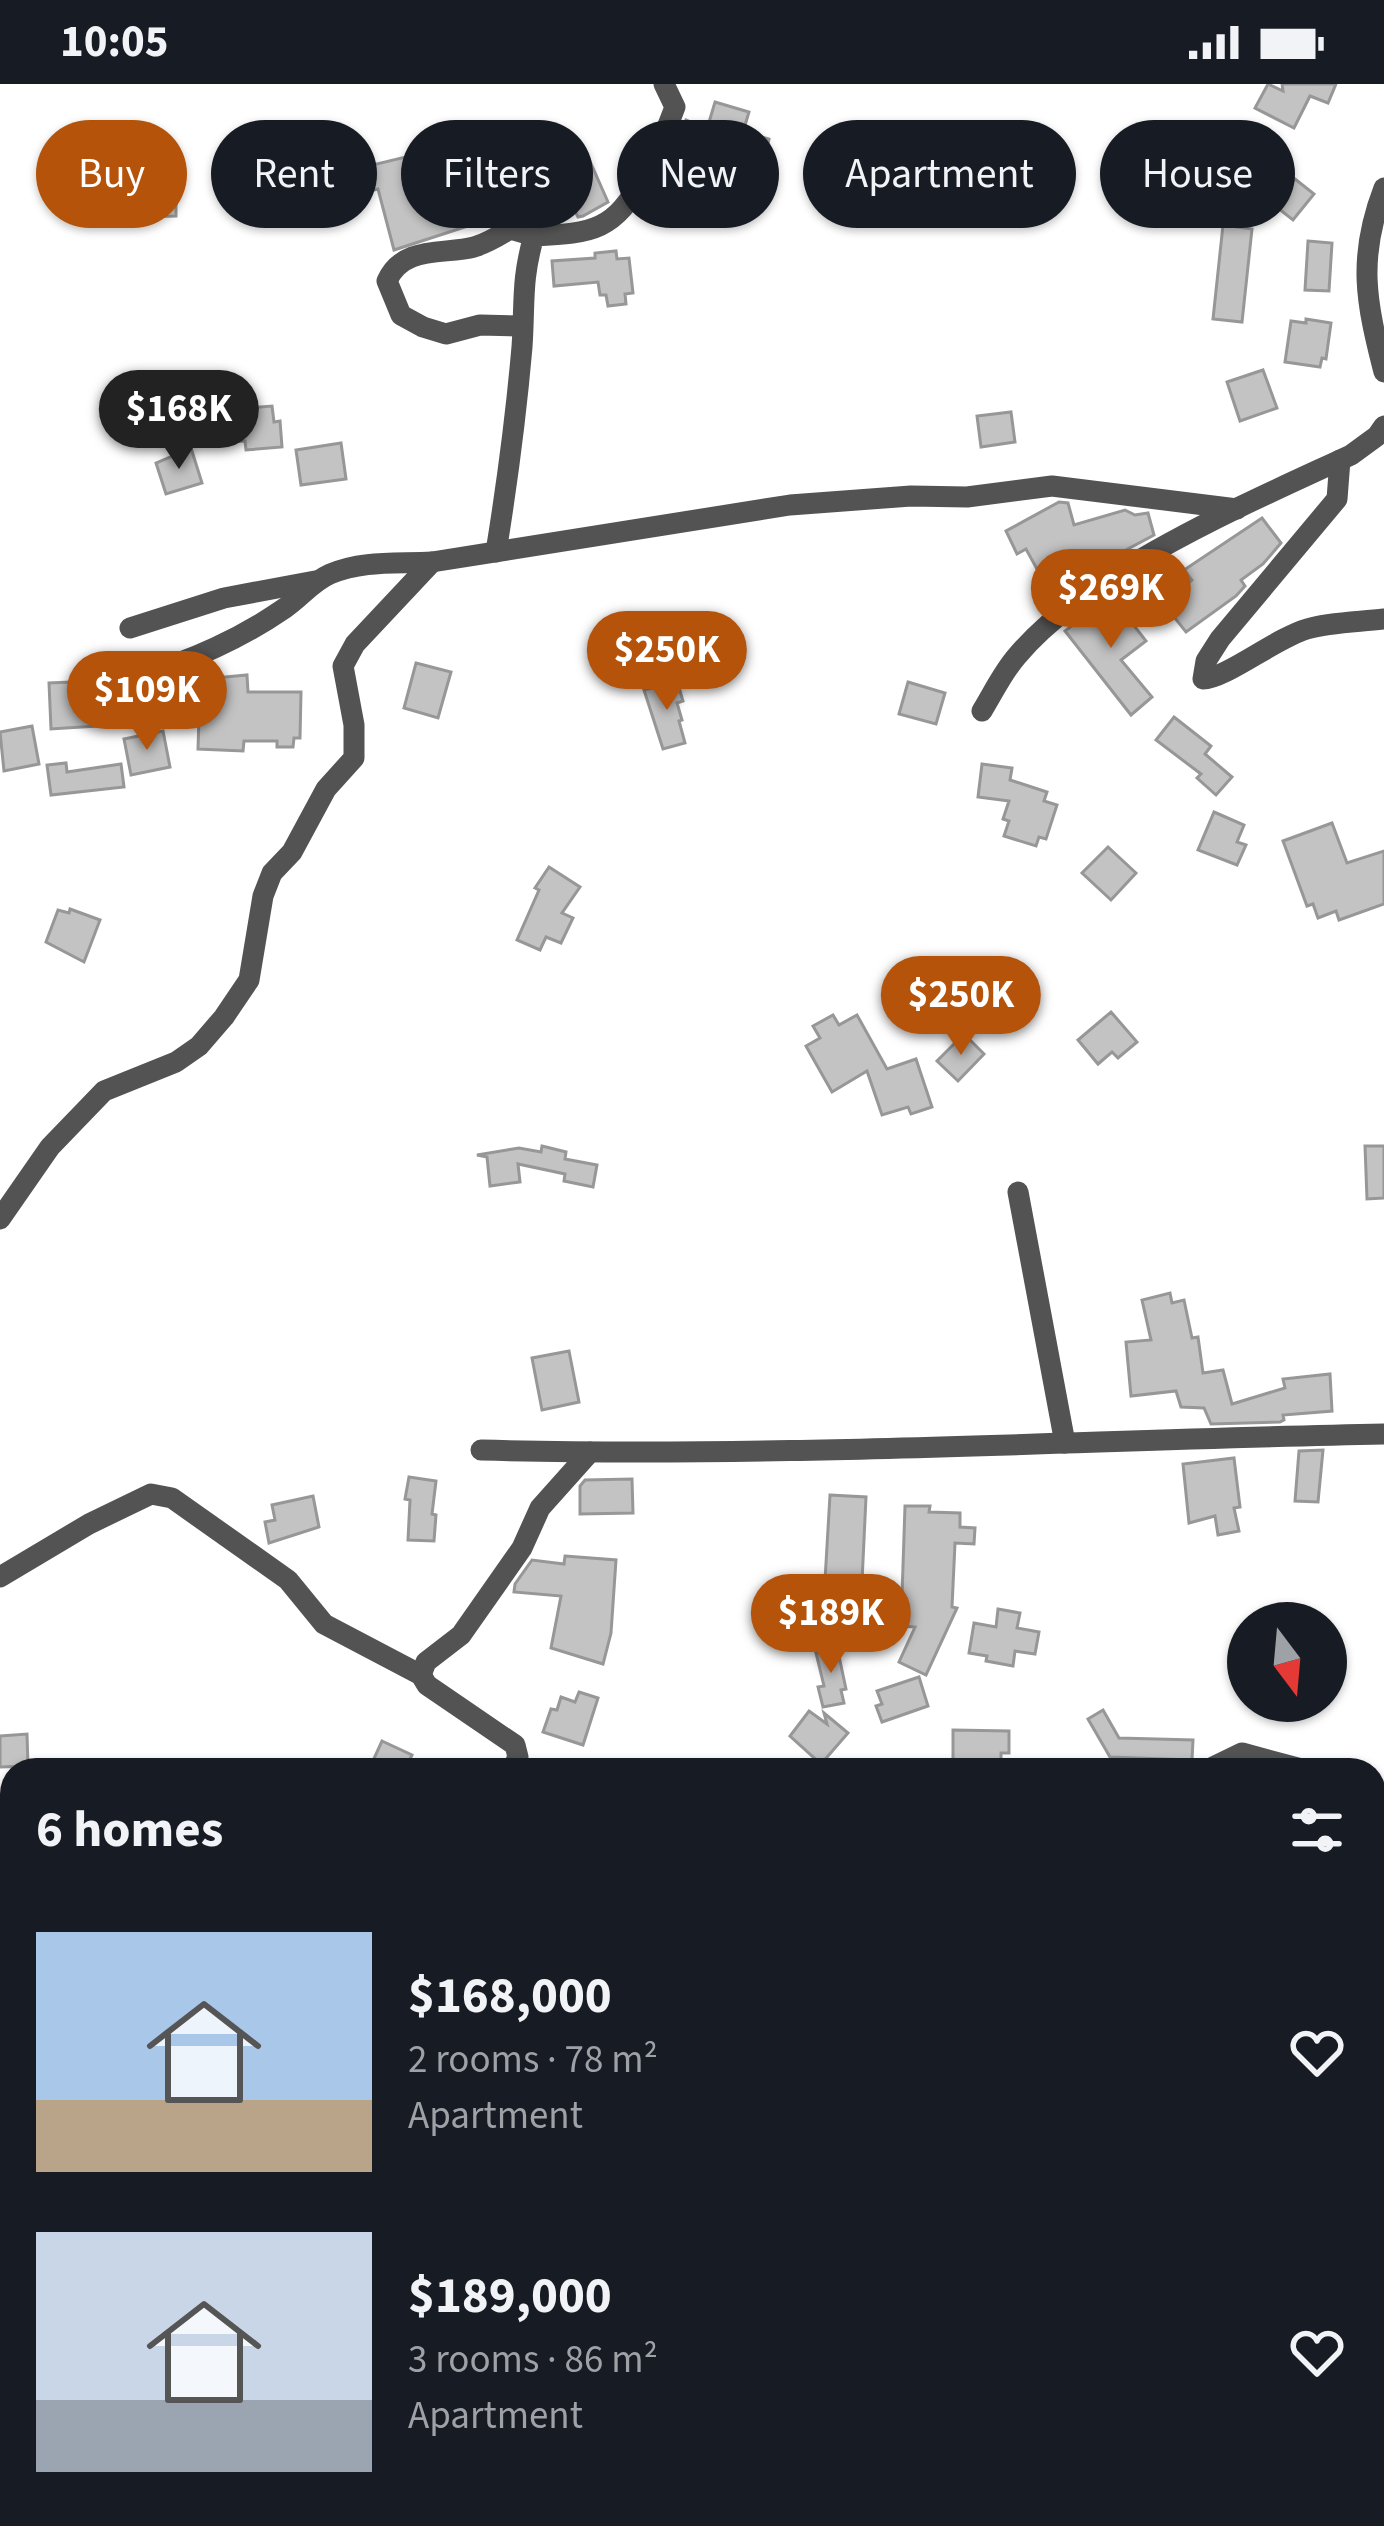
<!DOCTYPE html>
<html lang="en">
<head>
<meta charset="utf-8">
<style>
  :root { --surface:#171b24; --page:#20242c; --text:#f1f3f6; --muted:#9ea1a6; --accent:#b45309 }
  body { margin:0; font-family:"Source Sans 3",sans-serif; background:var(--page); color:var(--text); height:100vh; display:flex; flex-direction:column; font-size:45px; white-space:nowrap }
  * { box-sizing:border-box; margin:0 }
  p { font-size:39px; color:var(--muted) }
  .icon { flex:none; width:66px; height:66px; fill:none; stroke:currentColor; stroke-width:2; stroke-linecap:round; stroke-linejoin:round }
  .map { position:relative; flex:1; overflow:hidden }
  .details { position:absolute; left:0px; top:1674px; width:1386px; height:768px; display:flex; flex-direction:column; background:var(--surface); border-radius:36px 36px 0 0; box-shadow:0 3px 9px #0004 }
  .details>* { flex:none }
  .guide { position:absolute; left:36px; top:36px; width:1314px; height:108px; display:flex; gap:24px }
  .needle { width:78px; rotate:164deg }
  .fabs { position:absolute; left:1227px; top:1518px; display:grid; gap:24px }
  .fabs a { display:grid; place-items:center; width:120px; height:120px; border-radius:50%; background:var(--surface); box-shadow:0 3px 9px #0004; font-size:60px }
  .price { position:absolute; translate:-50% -102px; padding:0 27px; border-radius:42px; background:var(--accent); color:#fff; font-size:39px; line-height:78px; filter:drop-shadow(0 3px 6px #0008) }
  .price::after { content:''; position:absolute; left:50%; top:72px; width:36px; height:27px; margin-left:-18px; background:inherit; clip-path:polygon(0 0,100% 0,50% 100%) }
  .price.on { background:#222; color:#fff }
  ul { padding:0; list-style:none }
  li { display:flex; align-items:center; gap:36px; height:300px; padding:0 36px }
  li span { display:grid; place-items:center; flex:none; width:336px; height:240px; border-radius:0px; color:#555 }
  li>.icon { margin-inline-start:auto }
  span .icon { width:144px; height:144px; fill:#fffc; stroke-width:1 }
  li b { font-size:51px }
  h2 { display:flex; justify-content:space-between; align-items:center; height:144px; padding:0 36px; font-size:51px }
  .tag { padding:0 42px; border-radius:54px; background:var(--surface); box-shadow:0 3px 9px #0004; font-size:42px; line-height:108px }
  .tag.on { background:var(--accent); color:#fff }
  .status { display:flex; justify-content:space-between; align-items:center; height:84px; padding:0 60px; background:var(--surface); direction:ltr }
  .status svg { height:33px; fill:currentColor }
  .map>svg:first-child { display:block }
  .building { fill:#c3c3c3; stroke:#979797; stroke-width:3 }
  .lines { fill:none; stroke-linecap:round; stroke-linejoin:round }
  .minor { stroke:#535353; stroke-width:21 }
</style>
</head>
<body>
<div class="status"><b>10:05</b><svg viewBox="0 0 49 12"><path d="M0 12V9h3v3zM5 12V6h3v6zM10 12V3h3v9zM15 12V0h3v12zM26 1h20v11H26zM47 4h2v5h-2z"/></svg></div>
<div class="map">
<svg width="1384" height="2442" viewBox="0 0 1384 2442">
  <rect width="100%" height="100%" fill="#fff"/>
  <g class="building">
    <polygon points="1268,0 1283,7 1282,0 1336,0 1328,19 1310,12 1294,44 1255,24"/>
    <polygon points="715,18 749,28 743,48 769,55 764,76 679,55 686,36 707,45"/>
    <polygon points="418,70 429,113 460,104 471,141 394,166 378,105 370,107 364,83"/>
    <polygon points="670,73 697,73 698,109 664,110 663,87"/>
    <polygon points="589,75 608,118 583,132 578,133 574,125 556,132 547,110 565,103 558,89"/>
    <polygon points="249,91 269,93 268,102 294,104 293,122 247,118"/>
    <polygon points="1295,95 1314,110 1293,136 1274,121"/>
    <polygon points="176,103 176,132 142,133 142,104"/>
    <polygon points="1223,141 1252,145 1242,238 1213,235"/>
    <polygon points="1308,157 1332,159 1329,207 1305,206"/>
    <polygon points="616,167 617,175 629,174 633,209 625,210 626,220 608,222 606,211 600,211 598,198 554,202 552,177 595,174 595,169"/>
    <polygon points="1306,235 1331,239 1326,275 1322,274 1320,283 1285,278 1291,237 1306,239"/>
    <polygon points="1263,286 1277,324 1240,337 1227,298"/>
    <polygon points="272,322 274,338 280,337 282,363 246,366 245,357 229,358 226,326"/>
    <polygon points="1011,328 1015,358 981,363 977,332"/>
    <polygon points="341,359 346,395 301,401 296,366"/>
    <polygon points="191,364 202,399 166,410 156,379"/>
    <polygon points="1059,418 1068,419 1074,441 1125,426 1135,431 1148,429 1154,451 1049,507 1026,465 1017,470 1006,447"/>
    <polygon points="1262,434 1281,459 1263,480 1241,496 1245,502 1236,512 1186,548 1163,519 1192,496 1184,486"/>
    <polygon points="1111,512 1146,557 1121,576 1152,613 1131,631 1065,547"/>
    <polygon points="416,579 451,588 438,634 404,624"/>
    <polygon points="247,591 248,608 301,608 300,654 294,654 293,663 277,663 277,657 244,657 243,667 198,665 199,634 207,635 204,595"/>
    <polygon points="95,597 97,642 51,645 49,599"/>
    <polygon points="677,597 683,617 677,619 682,636 679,637 685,659 663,665 644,606"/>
    <polygon points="908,598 945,609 936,640 899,630"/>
    <polygon points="1174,633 1211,662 1205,670 1232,693 1216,711 1197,694 1201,690 1156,656"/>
    <polygon points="32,642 39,680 4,687 0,648"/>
    <polygon points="163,647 170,683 131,691 124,655"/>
    <polygon points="66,679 67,688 121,680 124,703 51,711 47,681"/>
    <polygon points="982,680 1012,684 1010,696 1047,708 1044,717 1057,721 1046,755 1039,753 1036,762 1004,752 1009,737 1003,735 1009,717 978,713"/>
    <polygon points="1214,728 1244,741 1237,758 1246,761 1237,781 1198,766"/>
    <polygon points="1332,739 1347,779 1384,767 1384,820 1339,836 1336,827 1318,834 1313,820 1307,822 1283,757"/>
    <polygon points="1108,763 1136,789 1111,816 1082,789"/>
    <polygon points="549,783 580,803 562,829 573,834 561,859 546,853 540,866 517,856 539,806 535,804"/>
    <polygon points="70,825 100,836 84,878 46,858 58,826 69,829"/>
    <polygon points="1111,928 1137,958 1118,974 1112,968 1098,980 1078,956"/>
    <polygon points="833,931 839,941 857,931 887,985 916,975 932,1023 911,1030 908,1023 882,1031 867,987 832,1008 806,962 820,954 813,942"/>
    <polygon points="964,950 984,970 958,997 937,977"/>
    <polygon points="542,1062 566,1068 565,1075 597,1081 593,1103 564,1097 565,1090 518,1080 520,1098 490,1102 487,1073 477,1071 519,1064 541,1068"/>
    <polygon points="1365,1062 1384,1062 1384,1114 1367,1115"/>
    <polygon points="1170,1209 1172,1219 1184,1216 1192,1254 1198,1253 1203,1289 1223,1286 1232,1320 1285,1304 1283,1295 1330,1290 1332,1327 1283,1331 1284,1336 1280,1338 1211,1340 1204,1324 1181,1323 1176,1307 1131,1312 1126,1258 1151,1256 1142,1216"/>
    <polygon points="569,1267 579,1318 542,1326 532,1274"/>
    <polygon points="1323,1366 1318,1418 1295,1417 1299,1367"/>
    <polygon points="1234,1374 1240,1423 1234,1424 1239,1447 1218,1451 1215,1432 1189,1439 1183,1380"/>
    <polygon points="409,1393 436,1397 432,1430 436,1431 434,1457 408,1456 410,1416 405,1415"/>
    <polygon points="632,1395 633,1429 580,1430 580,1402 585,1396"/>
    <polygon points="830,1411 866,1413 862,1498 825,1496"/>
    <polygon points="313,1412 319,1443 269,1459 265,1438 275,1436 272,1421"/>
    <polygon points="905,1422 930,1422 929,1428 960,1429 960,1443 975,1444 974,1460 955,1459 952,1523 957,1524 926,1591 899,1578 915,1543 901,1542"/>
    <polygon points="565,1472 616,1476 611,1549 603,1580 551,1564 561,1512 514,1508 515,1500 532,1476 564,1480"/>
    <polygon points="998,1525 1020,1529 1017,1544 1039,1548 1035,1570 1015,1567 1013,1582 986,1577 987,1572 969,1569 974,1539 996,1543"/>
    <polygon points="836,1558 846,1605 841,1606 844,1619 823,1623 818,1603 824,1602 816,1569 822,1568 821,1562"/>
    <polygon points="919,1593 928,1622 882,1638 876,1622 882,1620 877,1607"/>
    <polygon points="579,1608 598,1614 583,1661 543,1648 551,1625 557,1626 561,1613 575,1618"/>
    <polygon points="1103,1626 1119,1654 1193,1656 1192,1676 1110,1673 1088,1635"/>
    <polygon points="809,1627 827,1640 824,1629 848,1649 821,1680 790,1652"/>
    <polygon points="953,1646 1009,1647 1009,1669 1001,1669 1001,1683 953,1683"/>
    <polygon points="27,1650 28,1682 0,1683 0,1652"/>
    <polygon points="382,1657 412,1671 405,1686 382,1686 371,1681"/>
  </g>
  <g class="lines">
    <g class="minor">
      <path d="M1384,104C1357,174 1366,218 1384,288"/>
      <path d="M522,242L480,241L446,250L423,243L401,231L387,197C403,161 444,171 474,163C487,159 499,152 510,145L534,152"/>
      <path d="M1340,376L1337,415L1220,555L1206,577L1203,595C1225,595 1276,554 1307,545C1330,538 1359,538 1384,535"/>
      <path d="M496,468C507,400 516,332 522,263C525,220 521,196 534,152C594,149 614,147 644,92C656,69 666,48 675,23L664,0"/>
      <polyline points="130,544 224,514 315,497"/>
      <path d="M140,591C190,578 243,553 285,524C301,513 312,498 330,490C363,476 397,480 432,478L790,421L911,412L967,413L1052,402L1237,425"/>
      <path d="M982,627C993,609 1003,588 1017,572C1090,486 1248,419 1351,371L1377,352L1384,342"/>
      <polyline points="1018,1108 1065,1359"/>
      <polyline points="0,1135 50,1063 104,1007 176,978 199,962 224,933 249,896 263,812 272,789 292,768 326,705 354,674 354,641 343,582 355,560 432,478"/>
      <path d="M481,1366C782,1374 1083,1356 1384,1350"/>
      <polyline points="0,1493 89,1440 151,1410 172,1414 288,1496 324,1540 421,1591 427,1601 515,1661 518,1673 512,1686"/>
      <polyline points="421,1591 426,1578 461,1551 522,1464 540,1424 590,1368"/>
      <polyline points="1207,1686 1242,1669 1305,1686"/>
      <polyline points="1374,1726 1384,1725"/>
      <polyline points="157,2430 164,2442"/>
      <polyline points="523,2430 526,2442"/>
      <polyline points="1052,2430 1053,2442"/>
      <polyline points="1359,2442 1384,2437"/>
    </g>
  </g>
</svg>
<div class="fabs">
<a><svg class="needle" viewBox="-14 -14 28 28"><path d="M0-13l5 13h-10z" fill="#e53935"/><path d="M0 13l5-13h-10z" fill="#9ea1a6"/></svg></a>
</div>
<b class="price on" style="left:179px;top:388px">$168K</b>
<b class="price" style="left:1111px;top:567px">$269K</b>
<b class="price" style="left:667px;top:629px">$250K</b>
<b class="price" style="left:147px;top:669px">$109K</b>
<b class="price" style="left:961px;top:974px">$250K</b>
<b class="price" style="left:831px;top:1592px">$189K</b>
<div class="guide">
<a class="tag on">Buy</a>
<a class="tag">Rent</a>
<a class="tag">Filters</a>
<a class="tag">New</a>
<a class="tag">Apartment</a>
<a class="tag">House</a>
</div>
<section class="details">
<h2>6 homes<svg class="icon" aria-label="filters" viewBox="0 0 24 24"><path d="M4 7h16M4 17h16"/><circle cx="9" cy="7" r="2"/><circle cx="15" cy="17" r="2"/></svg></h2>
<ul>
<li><span style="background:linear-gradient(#a9c7e8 70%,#b9a48a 0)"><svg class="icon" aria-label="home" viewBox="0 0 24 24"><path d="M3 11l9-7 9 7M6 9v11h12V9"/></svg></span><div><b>$168,000</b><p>2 rooms · 78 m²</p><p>Apartment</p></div><svg class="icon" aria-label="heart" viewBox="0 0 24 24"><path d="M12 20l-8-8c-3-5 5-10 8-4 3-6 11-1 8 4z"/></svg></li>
<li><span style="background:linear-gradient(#c9d6e8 70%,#9aa5b1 0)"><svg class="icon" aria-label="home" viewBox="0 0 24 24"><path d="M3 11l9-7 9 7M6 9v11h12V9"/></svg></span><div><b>$189,000</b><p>3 rooms · 86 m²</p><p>Apartment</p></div><svg class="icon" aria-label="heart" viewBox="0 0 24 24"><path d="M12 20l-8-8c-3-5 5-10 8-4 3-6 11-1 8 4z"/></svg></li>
</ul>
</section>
</div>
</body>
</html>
